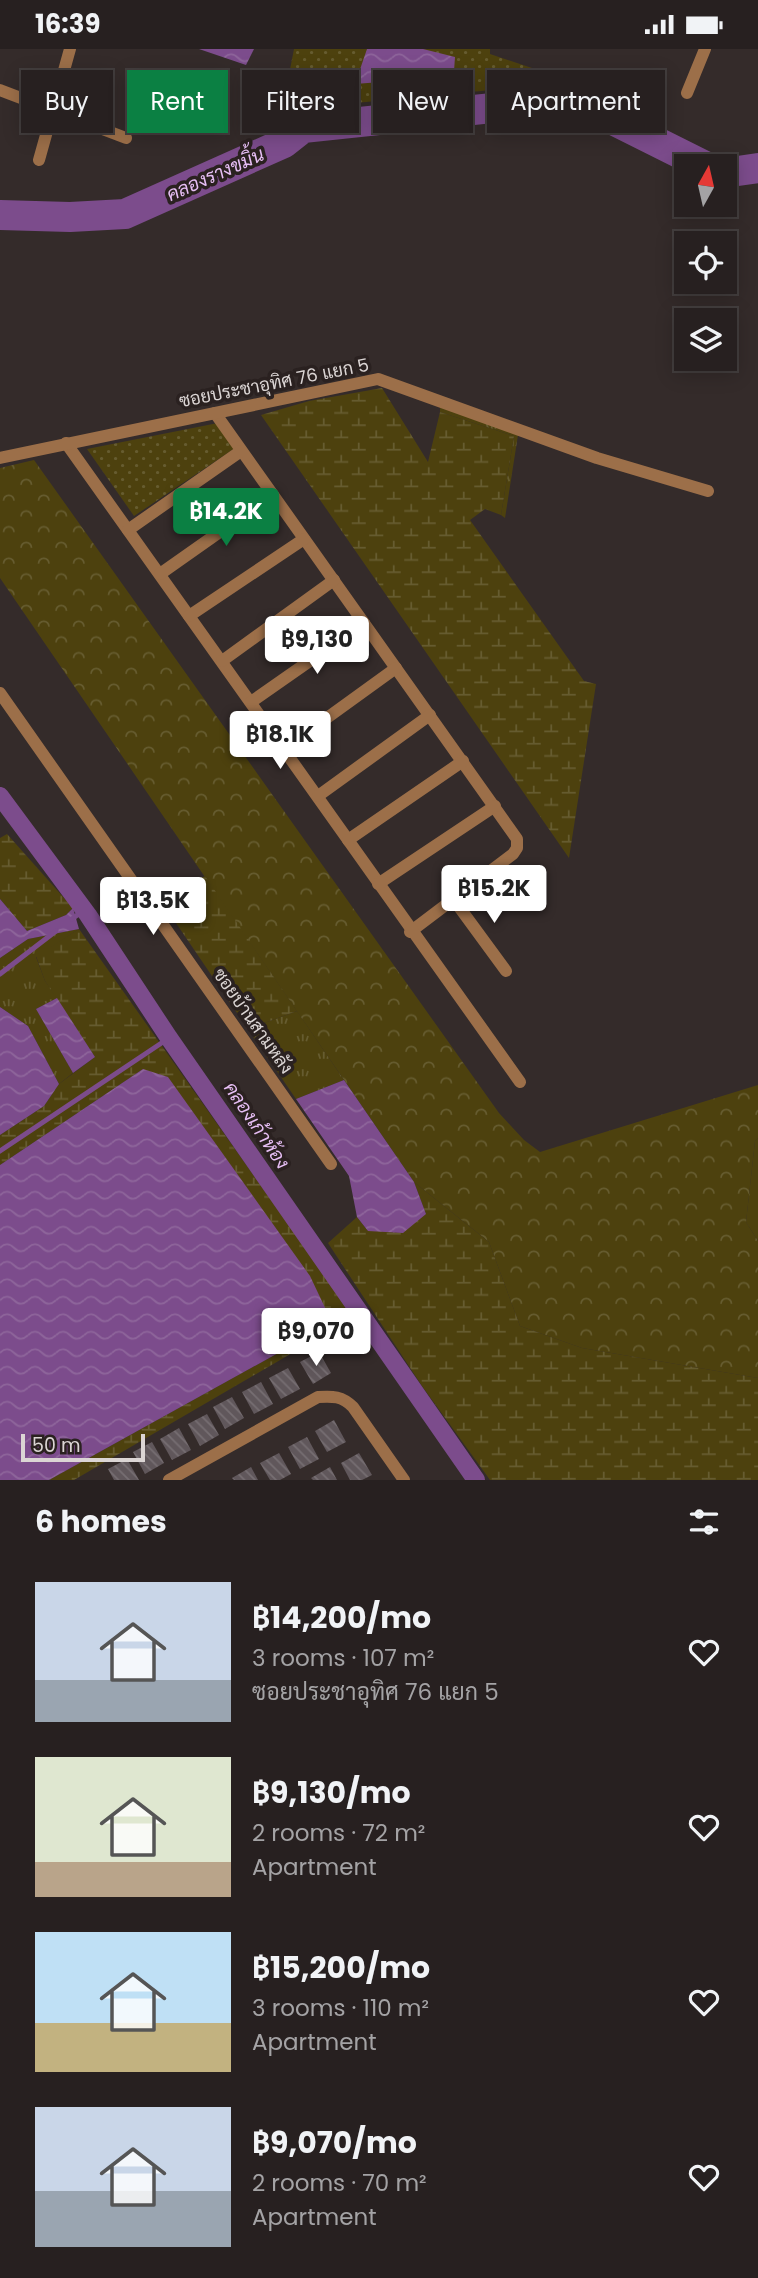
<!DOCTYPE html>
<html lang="en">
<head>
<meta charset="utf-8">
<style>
  :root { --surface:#272020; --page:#2f2829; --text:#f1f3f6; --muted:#a4a3a5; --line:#433e3e; --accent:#0b8043 }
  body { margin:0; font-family:Poppins,Sarabun,sans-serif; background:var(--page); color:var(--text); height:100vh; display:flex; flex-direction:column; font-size:26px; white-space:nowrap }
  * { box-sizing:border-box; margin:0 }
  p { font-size:23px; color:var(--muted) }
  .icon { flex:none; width:38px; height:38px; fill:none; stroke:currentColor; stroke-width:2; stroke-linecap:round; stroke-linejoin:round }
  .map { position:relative; height:1431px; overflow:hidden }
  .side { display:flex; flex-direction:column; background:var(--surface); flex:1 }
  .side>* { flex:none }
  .banner { position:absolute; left:21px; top:21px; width:718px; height:63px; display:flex; gap:14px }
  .needle { width:46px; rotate:8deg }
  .fabs { position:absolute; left:674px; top:105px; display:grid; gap:14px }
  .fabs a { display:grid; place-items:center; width:63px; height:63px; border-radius:0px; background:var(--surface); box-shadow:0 4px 18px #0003,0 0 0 2px var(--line); font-size:35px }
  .scale { position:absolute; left:21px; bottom:18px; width:124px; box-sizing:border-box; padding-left:7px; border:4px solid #dbd5d4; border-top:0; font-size:19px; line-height:24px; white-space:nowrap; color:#dbd5d4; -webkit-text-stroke:5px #2a2120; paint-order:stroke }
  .price { position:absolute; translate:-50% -60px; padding:0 16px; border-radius:7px; background:#fff; color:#222; font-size:23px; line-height:46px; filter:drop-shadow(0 2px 4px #0008) }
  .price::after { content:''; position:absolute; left:50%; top:42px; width:21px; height:16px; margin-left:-10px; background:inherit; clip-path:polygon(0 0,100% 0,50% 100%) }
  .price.on { background:var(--accent); color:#fff }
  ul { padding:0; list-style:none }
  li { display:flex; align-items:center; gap:21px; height:175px; padding:0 35px }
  li span { display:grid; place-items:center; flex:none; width:196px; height:140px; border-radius:0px; color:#555 }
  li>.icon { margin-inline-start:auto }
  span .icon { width:84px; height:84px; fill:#fffc; stroke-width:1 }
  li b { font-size:30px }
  h2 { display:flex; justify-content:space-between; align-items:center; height:84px; padding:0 35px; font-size:30px }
  .tag { padding:0 24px; border-radius:0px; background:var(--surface); box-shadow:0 4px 18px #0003,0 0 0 2px var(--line); font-size:24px; line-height:63px }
  .tag.on { background:var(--accent); color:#fff }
  .status { display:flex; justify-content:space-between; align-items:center; height:49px; padding:0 35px; background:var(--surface); direction:ltr }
  .status svg { height:19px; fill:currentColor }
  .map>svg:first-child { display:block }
  .grass { fill:url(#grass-tufts) }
  .forest { fill:url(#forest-crowns) }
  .wetland { fill:url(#wetland-marsh) }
  .park { fill:url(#park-dots) }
  .water { fill:url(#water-waves) }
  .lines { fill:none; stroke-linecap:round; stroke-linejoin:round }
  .stream { stroke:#7c4c8c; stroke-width:5 }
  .canal { stroke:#7c4c8c; stroke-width:18 }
  .river { stroke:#7c4c8c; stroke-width:30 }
  .building { fill:url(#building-back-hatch) }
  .street { stroke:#9c6f49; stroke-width:12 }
  .labels { text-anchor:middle; stroke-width:7; stroke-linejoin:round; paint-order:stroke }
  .street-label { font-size:18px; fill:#dbd5d4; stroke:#2a2120 }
  .water-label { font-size:19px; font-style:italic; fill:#e6bef4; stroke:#2a2120 }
</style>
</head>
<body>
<div class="status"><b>16:39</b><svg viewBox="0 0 49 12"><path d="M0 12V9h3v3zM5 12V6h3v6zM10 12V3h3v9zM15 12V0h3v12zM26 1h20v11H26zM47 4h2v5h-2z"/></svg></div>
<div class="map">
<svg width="758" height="1431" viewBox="0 0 758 1431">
  <defs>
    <pattern id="grass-tufts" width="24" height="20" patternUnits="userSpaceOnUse" patternTransform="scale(1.75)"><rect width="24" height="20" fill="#4d410e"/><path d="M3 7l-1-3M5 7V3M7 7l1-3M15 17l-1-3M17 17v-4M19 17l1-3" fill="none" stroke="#665c30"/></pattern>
    <pattern id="forest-crowns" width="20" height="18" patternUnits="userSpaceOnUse" patternTransform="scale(1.75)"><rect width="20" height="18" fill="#4d410e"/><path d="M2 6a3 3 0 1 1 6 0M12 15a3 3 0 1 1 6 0" fill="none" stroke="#665c30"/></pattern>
    <pattern id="wetland-marsh" width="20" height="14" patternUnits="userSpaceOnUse" patternTransform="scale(1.75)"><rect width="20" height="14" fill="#4d410e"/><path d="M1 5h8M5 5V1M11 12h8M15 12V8" fill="none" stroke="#665c30"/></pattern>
    <pattern id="park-dots" width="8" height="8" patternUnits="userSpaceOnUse" patternTransform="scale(1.75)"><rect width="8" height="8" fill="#4d410e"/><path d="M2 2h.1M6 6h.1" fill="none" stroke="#665c30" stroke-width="1.8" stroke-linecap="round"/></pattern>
    <pattern id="water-waves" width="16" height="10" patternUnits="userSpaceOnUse" patternTransform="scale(1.75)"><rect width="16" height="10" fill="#7c4c8c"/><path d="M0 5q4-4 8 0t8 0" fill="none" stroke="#8e659b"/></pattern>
    <pattern id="building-back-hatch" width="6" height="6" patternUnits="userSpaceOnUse" patternTransform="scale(1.75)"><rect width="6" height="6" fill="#60575b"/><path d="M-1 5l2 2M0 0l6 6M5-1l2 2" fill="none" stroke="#766e72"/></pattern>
  </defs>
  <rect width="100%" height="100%" fill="#342b2a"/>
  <g class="grass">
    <polygon points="440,357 518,386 505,469 501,466 514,387 440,363"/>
    <polygon points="79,880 36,908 45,932 57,949 36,960 73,1024 59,1035 28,977 0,958 0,909 28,890"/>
    <polygon points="297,962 344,1031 296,1050 248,980"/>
    <polygon points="758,1089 758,1192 746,1173 755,1092"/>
  </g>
  <polygon class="forest" points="34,411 499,1064 524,1091 540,1103 758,1036 758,1089 755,1092 746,1173 758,1192 758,1329 582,1299 520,1277 489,1193 414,1133 0,529 0,419"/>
  <g class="wetland">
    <polygon points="382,339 428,413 440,363 514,387 501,466 485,460 470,471 584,632 596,635 569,809 261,366 309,352"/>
    <polygon points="7,785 73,859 66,866 27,882 0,850 0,789"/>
    <polygon points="205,827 297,962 248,980 159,849"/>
    <polygon points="79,880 354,1268 74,1431 49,1431 307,1288 143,1020 0,1116 0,1086 44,1057 59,1035 95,1008 45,932 36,907"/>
    <polygon points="414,1133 489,1193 520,1277 582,1299 758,1329 758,1431 490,1431 422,1337 328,1194 357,1168 368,1182 426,1165"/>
  </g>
  <g class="park">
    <polygon points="294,0 490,0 490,5 574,33 282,61"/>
    <polygon points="218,374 235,399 134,467 87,400"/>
  </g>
  <g class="water">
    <polygon points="199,0 254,0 246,16"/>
    <polygon points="367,0 423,0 455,8 454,22 444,28 355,35"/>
    <polygon points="0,850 27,882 66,866 73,859 79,880 28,890 0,909"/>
    <polygon points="57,949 95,1008 73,1024 36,960"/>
    <polygon points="0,958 28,977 59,1035 44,1057 0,1086"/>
    <polygon points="143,1020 168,1028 310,1227 328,1265 307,1288 49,1431 0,1431 0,1116"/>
    <polygon points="344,1031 414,1133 426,1165 403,1184 368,1182 357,1168 349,1127 296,1050"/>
  </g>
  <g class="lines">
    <g class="stream">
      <polyline points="72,870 84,861"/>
      <polyline points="0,925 56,882"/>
      <polyline points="0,1102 169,989"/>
    </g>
    <polyline class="canal" points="0,747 88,866 169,989 476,1431"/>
    <g class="river">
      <polyline points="724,124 758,119"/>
      <polyline points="0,166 70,168 125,165 284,94 303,79 558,52 605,67 705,117"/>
    </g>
  </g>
  <g class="building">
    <polygon points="319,1303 331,1324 313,1335 300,1313"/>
    <polygon points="288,1319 300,1340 281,1350 269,1329"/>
    <polygon points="261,1333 273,1355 254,1365 242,1343"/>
    <polygon points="232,1348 244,1369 225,1380 213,1358"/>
    <polygon points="207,1365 219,1386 200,1397 188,1375"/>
    <polygon points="334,1371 346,1393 327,1403 315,1382"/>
    <polygon points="179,1379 191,1401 172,1411 160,1390"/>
    <polygon points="307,1388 319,1410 300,1420 288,1398"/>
    <polygon points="152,1393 164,1414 145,1425 133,1403"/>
    <polygon points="279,1404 291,1425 280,1431 270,1431 260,1414"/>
    <polygon points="359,1404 372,1426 362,1431 350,1431 341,1414"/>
    <polygon points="127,1410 139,1431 114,1431 108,1420"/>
    <polygon points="251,1418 258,1431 234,1431 232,1429"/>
    <polygon points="330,1418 337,1431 313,1431 311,1429"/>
  </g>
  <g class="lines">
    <g class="street">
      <polyline points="0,41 126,89"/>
      <polyline points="687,44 705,0"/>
      <polyline points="39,111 70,0"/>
      <polyline points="215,364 517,790 517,799 513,805 410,883"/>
      <polyline points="66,394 520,1033"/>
      <polyline points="0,409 378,330 597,409 708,442"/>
      <polyline points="128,481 241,402"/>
      <polyline points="160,525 272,446"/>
      <polyline points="189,567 304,490"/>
      <polyline points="222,612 334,531"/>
      <polyline points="0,644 331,1115"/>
      <polyline points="251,653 364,574"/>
      <polyline points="284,700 396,619"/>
      <polyline points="318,747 430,666"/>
      <polyline points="348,791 463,712"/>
      <polyline points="378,835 495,757"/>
      <polyline points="454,851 506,922"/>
      <path d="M169,1431L318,1348C333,1347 342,1347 353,1358L404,1431"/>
    </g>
  </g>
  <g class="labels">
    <g class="street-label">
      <text transform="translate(274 334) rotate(-11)" y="6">ซอยประชาอุทิศ 76 แยก 5</text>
      <text transform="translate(253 972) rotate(55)" y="6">ซอยบ้านสามหลัง</text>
    </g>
    <g class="water-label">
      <text transform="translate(215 125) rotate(-24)" y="7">คลองรางขมิ้น</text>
      <text transform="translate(257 1076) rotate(56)" y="7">คลองเก้าห้อง</text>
    </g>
  </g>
</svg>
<div class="fabs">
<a><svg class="needle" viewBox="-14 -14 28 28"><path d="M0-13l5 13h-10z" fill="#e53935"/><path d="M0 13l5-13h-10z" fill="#a4a3a5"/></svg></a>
<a><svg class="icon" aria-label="locate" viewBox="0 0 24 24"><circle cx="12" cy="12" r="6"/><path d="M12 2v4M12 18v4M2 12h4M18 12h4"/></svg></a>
<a><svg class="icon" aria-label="layers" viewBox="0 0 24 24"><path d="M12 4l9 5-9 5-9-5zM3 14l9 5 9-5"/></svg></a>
</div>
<div class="scale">50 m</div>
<b class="price on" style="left:226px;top:499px">฿14.2K</b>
<b class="price" style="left:317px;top:627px">฿9,130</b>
<b class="price" style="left:280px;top:722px">฿18.1K</b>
<b class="price" style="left:494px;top:876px">฿15.2K</b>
<b class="price" style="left:153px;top:888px">฿13.5K</b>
<b class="price" style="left:316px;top:1319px">฿9,070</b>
<div class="banner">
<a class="tag">Buy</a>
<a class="tag on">Rent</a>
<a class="tag">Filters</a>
<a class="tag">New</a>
<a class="tag">Apartment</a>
</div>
</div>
<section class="side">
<h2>6 homes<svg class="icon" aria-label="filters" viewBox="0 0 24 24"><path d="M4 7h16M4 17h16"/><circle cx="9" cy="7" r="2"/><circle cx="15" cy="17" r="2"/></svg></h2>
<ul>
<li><span style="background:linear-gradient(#c9d6e8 70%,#9aa5b1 0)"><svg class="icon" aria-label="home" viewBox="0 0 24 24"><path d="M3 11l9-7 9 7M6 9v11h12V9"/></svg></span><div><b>฿14,200/mo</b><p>3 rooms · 107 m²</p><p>ซอยประชาอุทิศ 76 แยก 5</p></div><svg class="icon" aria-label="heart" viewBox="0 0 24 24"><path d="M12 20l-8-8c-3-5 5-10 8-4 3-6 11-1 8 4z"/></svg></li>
<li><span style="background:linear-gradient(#dfe7d0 75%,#b9a48a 0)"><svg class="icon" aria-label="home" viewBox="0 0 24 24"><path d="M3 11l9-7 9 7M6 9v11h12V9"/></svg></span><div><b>฿9,130/mo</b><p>2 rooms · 72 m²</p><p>Apartment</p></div><svg class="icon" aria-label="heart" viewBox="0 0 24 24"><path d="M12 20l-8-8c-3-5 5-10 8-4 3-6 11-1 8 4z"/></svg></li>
<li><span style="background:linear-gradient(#bfe0f5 65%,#c2b280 0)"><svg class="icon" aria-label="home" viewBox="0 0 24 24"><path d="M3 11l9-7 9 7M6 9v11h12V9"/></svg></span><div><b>฿15,200/mo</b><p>3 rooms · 110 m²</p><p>Apartment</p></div><svg class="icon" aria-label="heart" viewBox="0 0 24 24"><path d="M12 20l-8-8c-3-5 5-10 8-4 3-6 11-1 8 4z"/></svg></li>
<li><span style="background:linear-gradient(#c9d6e8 60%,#9aa5b1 0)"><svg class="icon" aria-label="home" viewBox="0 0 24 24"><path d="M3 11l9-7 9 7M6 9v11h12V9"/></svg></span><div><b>฿9,070/mo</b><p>2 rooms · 70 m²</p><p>Apartment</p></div><svg class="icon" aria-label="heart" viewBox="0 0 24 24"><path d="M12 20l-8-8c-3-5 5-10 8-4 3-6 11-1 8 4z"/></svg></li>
</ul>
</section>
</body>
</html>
